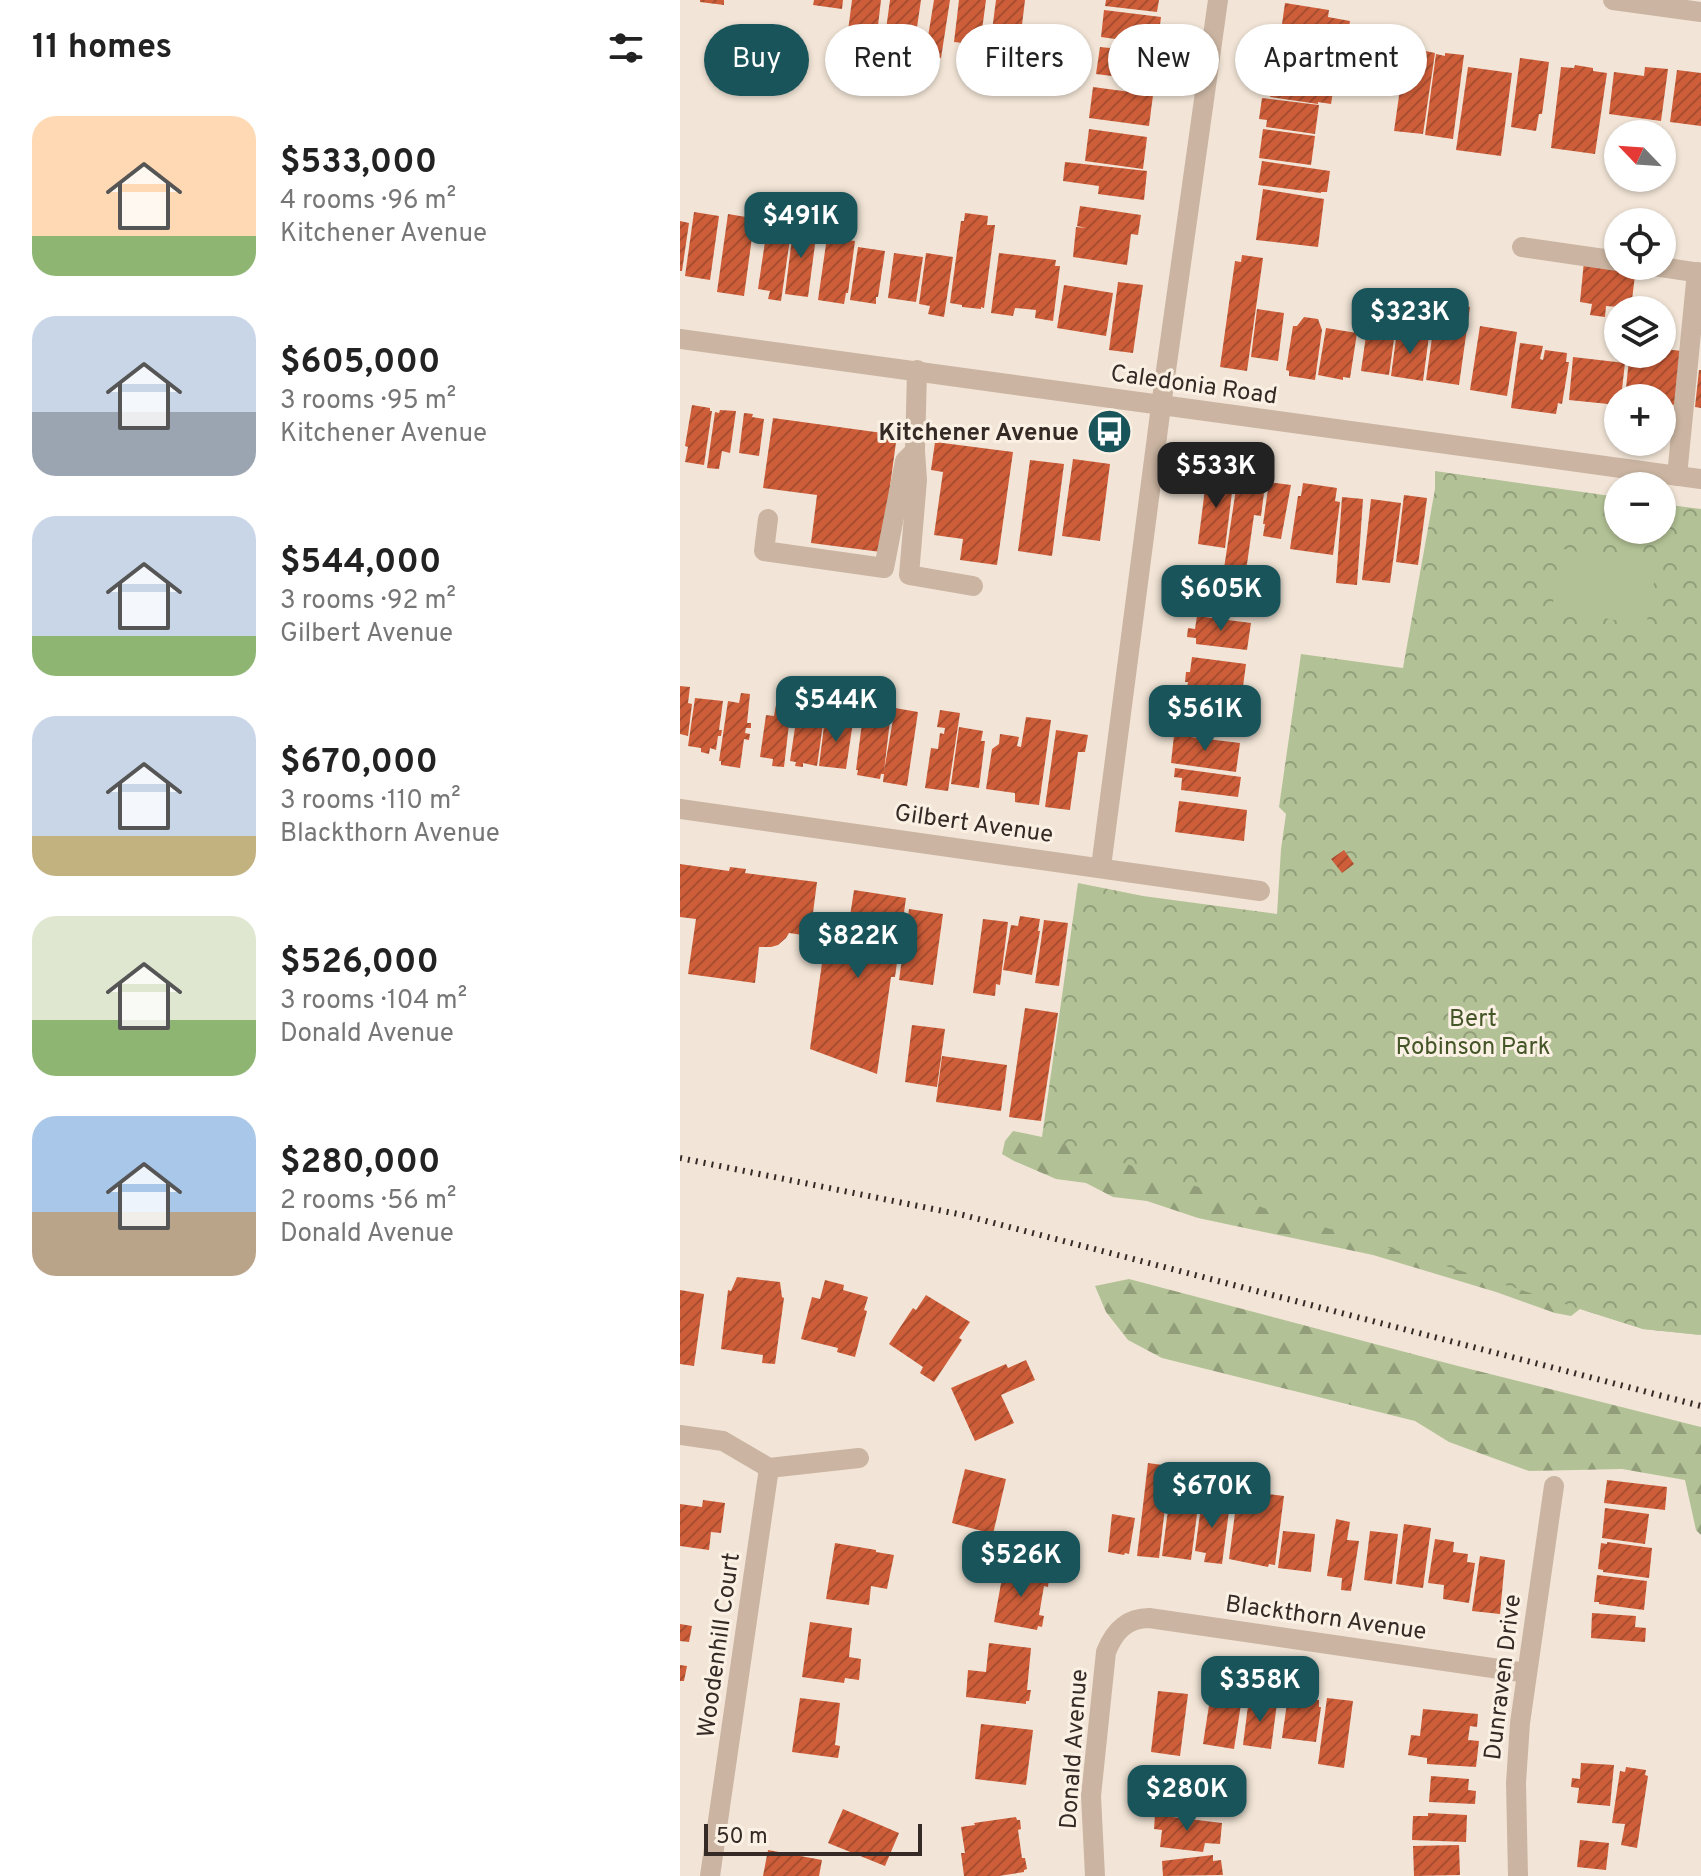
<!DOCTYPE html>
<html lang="en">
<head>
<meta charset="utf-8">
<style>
  :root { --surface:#fff; --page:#f2f2f2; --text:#222; --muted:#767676; --accent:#185459 }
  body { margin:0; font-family:Overpass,sans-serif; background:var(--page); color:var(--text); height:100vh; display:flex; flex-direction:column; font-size:30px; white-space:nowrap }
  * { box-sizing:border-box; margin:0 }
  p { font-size:26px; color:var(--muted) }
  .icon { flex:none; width:44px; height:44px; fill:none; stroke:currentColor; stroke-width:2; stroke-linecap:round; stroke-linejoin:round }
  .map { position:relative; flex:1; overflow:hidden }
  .sheet { display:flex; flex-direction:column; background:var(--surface); width:680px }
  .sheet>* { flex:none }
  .hud { position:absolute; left:24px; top:24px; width:760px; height:72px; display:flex; gap:16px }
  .needle { width:52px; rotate:295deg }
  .tools { position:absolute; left:924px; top:120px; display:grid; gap:16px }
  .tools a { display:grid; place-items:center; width:72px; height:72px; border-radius:50%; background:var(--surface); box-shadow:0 2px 6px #0004; font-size:40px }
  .scale { position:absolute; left:24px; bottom:20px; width:218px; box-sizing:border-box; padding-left:8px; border:4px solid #352a25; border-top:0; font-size:22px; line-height:28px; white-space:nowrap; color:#352a25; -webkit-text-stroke:6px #faf0e3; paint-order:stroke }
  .price { position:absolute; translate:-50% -68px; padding:0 18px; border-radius:16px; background:var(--accent); color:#fff; font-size:26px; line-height:52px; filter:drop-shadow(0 2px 4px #0008) }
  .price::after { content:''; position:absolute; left:50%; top:48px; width:24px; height:18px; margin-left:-12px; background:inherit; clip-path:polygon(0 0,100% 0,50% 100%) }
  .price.current { background:#222; color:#fff }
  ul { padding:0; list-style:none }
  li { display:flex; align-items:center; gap:24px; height:200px; padding:0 32px }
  li span { display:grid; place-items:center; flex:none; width:224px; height:160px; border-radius:24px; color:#555 }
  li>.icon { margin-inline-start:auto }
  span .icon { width:96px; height:96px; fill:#fffc; stroke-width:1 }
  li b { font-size:34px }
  h2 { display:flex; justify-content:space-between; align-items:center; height:96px; padding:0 32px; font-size:34px }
  .chip { padding:0 28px; border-radius:36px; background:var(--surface); box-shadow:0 2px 6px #0004; font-size:28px; line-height:72px }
  .chip.current { background:var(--accent); color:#fff }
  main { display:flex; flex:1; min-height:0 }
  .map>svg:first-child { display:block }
  .forest { fill:url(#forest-firs) }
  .park { fill:url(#park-crowns) }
  .pitch { fill:#b3c296 }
  .building { fill:url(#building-hatch) }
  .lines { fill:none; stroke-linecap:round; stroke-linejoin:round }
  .minor { stroke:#cbb5a2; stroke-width:20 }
  .rail { stroke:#352a25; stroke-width:6; stroke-dasharray:2 6; stroke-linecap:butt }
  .labels { text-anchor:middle; stroke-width:6; stroke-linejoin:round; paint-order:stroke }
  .street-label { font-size:24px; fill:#352a25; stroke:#faf0e3 }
  .poi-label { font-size:24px; font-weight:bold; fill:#352a25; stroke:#faf0e3; text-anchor:end }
  .park-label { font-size:24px; fill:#445527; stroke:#faf0e3 }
</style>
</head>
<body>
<main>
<section class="sheet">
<h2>11 homes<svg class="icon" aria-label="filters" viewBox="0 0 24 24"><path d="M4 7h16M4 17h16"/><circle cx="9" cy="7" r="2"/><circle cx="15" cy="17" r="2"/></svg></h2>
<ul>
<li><span style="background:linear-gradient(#ffd9b3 75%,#8fb573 0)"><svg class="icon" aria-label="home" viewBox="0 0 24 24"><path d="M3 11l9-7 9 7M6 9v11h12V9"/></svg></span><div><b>$533,000</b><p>4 rooms · 96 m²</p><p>Kitchener Avenue</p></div></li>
<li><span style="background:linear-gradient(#c9d6e8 60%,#9aa5b1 0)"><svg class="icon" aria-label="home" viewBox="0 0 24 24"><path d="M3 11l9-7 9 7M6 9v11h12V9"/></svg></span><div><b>$605,000</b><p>3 rooms · 95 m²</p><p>Kitchener Avenue</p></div></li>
<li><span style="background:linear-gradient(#c9d6e8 75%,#8fb573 0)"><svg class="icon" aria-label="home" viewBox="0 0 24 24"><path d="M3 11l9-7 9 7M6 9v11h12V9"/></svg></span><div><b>$544,000</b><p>3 rooms · 92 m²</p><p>Gilbert Avenue</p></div></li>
<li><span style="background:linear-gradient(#c9d6e8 75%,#c2b280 0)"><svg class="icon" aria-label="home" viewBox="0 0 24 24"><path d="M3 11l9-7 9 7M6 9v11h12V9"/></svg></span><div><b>$670,000</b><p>3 rooms · 110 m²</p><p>Blackthorn Avenue</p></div></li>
<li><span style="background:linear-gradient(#dfe7d0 65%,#8fb573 0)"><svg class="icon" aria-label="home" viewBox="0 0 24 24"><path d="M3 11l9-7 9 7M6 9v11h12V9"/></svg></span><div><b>$526,000</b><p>3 rooms · 104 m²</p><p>Donald Avenue</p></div></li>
<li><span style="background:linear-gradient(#a9c7e8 60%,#b9a48a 0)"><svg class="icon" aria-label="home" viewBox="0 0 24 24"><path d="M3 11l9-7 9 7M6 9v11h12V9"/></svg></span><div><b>$280,000</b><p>2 rooms · 56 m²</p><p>Donald Avenue</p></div></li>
</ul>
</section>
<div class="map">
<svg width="1021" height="1876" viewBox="0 0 1021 1876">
  <defs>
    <pattern id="forest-firs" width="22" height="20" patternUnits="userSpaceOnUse" patternTransform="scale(2)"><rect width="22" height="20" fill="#b3c296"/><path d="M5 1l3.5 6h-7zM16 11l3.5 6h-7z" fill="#929e7a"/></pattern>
    <pattern id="park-crowns" width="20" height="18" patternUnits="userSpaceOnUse" patternTransform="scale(2)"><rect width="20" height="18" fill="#b3c296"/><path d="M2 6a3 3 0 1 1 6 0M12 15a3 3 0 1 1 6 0" fill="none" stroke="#929e7a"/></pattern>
    <pattern id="building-hatch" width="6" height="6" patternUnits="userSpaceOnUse" patternTransform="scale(2)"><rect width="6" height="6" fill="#ce5e39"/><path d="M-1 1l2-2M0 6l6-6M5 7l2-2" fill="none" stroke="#a84e30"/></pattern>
  </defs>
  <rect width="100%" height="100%" fill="#f2e5d7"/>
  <g class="forest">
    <polygon points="333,1131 362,1137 419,1138 1021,1335 963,1329 900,1309 891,1316 875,1313 816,1292 693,1255 518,1218 467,1201 433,1197 406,1183 376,1179 334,1161 322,1154 325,1141"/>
    <polygon points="449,1279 778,1366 1021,1427 1021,1535 1016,1530 1005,1480 942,1469 849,1471 769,1442 735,1421 482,1358 448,1340 426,1312 415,1286"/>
  </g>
  <polygon class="park" points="755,471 938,497 938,530 982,530 982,504 1021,509 1021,1335 963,1329 362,1137 398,883 463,896 597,914 601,849 606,814 599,807 621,654 723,668 755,489"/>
  <polygon class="pitch" points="883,549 977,567 966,626 872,608"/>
  <g class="building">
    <polygon points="20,0 44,0 44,5 20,2"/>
    <polygon points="134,0 163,0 162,9 133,5"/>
    <polygon points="172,0 201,0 197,34 168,31"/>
    <polygon points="210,0 241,0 235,41 205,37"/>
    <polygon points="254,0 270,0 261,58 245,55"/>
    <polygon points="279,0 306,0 300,45 274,42"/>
    <polygon points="316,0 345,0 339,50 310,46"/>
    <polygon points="426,0 479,0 477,12 425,6"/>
    <polygon points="605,3 649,10 648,17 670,21 667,41 601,31"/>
    <polygon points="424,10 481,17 479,33 483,33 482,42 478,42 477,45 421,37"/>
    <polygon points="599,41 656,49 652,77 592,68 596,44 598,45"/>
    <polygon points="431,46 476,52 475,57 481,57 479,66 474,65 472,81 416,74 420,47 430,48"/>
    <polygon points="726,47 755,53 743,134 714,131"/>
    <polygon points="765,53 784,55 773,139 745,135 756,54 765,56"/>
    <polygon points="840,58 869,62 862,114 859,114 856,131 831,127"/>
    <polygon points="895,65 913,68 913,71 927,73 915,154 871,148 881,67 894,68"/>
    <polygon points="788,67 832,73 821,156 776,150"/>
    <polygon points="965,67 988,69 981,121 929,114 934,72 964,76"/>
    <polygon points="587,70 655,79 651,104 638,102 638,104 590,97 592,83 586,82"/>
    <polygon points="997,70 1021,73 1021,126 990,122"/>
    <polygon points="413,87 473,95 469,126 409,118"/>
    <polygon points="582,98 639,105 635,134 586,127 587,120 579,119"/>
    <polygon points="409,129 467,137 463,169 405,161"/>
    <polygon points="583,129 635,136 631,165 579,158"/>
    <polygon points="582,161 650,171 647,192 641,192 641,193 578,185"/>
    <polygon points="385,162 467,171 464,200 418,194 419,186 383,181"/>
    <polygon points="583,189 644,199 638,247 576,240"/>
    <polygon points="400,206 461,215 458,235 451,234 447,265 393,257 396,227 406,228 397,226"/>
    <polygon points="14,212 39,216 30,280 5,276"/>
    <polygon points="285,213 308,216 307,225 315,225 304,308 301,307 301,309 282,307 282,305 270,303 281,221 284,221"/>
    <polygon points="48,214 72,218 73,230 64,296 37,292"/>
    <polygon points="0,221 9,223 2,271 0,271"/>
    <polygon points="114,222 133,225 136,237 128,297 105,294"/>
    <polygon points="87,228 111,232 101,301 88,299 90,291 78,289"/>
    <polygon points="147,237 175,241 168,293 166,293 164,304 138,300"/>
    <polygon points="178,247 205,251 198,297 196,297 196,304 170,300"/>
    <polygon points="214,253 243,257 236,302 208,298"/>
    <polygon points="246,253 273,257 264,317 248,314 250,306 239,304"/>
    <polygon points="319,253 376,260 375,266 380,266 373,321 355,318 356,310 335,308 333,316 311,313"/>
    <polygon points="562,255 583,258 567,371 540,367 555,261 561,262"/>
    <polygon points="904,261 938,266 956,267 951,308 926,306 925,317 910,315 912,304 900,302"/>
    <polygon points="438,282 463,285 453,353 429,350"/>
    <polygon points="384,285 433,293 426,336 377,328"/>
    <polygon points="757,303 790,307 779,385 746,380"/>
    <polygon points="577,309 604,313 598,361 571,357"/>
    <polygon points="624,317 638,319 642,330 635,380 609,376 609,371 606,370 613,326 617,326"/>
    <polygon points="800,326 837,332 827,396 790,390"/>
    <polygon points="646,328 677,333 670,378 663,377 663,380 638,375"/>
    <polygon points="687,328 715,332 709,375 681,371"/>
    <polygon points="717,331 749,336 743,381 711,376"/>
    <polygon points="840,343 863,346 860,359 863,360 865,350 887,353 886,362 889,362 882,404 878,403 876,414 831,408"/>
    <polygon points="982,349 1003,351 997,405 982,404 982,398 945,398 949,359 976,362 977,354 982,354"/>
    <polygon points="893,357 945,363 941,398 938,398 938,405 889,400"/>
    <polygon points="1019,370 1021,370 1021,408 1015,407"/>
    <polygon points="12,405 30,408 30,411 32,411 24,465 5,462 8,447 5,446"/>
    <polygon points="40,410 56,411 50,453 42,451 39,469 27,468 35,412 39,413"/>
    <polygon points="64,413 73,414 72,417 84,419 79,456 59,453"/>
    <polygon points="93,418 217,435 201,552 131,543 137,495 83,488"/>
    <polygon points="255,442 333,452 317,565 280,560 283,539 254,535 263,472 251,470"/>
    <polygon points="393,459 430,464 420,541 382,536"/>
    <polygon points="350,460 384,464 372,556 338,551"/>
    <polygon points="559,469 581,472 579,484 585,485 581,516 574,515 565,578 543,575"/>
    <polygon points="527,473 554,477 545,548 518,544"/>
    <polygon points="589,482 611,485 601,539 583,536 585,524 583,524"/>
    <polygon points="623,483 657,488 655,501 660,502 653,555 610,549 618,496 621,496"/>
    <polygon points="724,495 747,498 738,565 716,562"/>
    <polygon points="662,497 683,499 677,585 656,583"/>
    <polygon points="691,499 721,503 710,583 682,580"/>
    <polygon points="517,616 571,623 567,650 516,644 516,638 507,637 508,628 515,629"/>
    <polygon points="512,657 566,664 562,694 507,688 508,682 505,682 506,672 510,672"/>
    <polygon points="0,686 10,687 8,703 12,704 8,736 0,734"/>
    <polygon points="61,693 70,694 67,723 71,723 71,728 66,728 65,733 70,734 69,740 64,739 60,768 41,765 41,761 39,761 48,701 59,703"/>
    <polygon points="15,698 43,701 39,730 42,730 41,736 38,736 36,750 30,748 29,754 21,752 21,748 8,746"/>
    <polygon points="506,700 564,707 561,735 502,727"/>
    <polygon points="96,705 111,707 104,767 92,766 93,759 80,757 86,715 94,716"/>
    <polygon points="215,708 238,712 227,786 203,782 204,774 201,774 200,779 177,775 178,770 176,770 182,723 186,723 188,709 211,712 204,771"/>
    <polygon points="260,710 280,713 268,791 245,788 251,748 258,749 260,733 264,734 265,728 257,727"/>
    <polygon points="122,711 127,712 127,715 134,716 134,713 140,714 140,717 144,717 137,766 123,763 123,767 115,766 116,762 110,761 117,714 122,715"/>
    <polygon points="346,717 371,720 359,805 335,802 335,793 306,789 312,749 319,744 320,734 339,737 337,746 341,747"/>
    <polygon points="145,718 173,722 166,769 139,766"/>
    <polygon points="279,727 303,731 301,741 305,741 299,788 271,784"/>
    <polygon points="376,730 408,735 405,752 398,752 390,810 365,807"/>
    <polygon points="494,735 560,743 556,772 491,763"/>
    <polygon points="495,768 561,777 558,797 501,790 502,778 494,777"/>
    <polygon points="499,801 567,810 564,841 495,832"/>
    <polygon points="664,850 674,864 662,873 651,859"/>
    <polygon points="0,864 49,871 50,867 66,869 65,873 137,882 130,936 109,933 106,938 98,945 91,947 79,947 75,983 8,974 16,919 0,917"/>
    <polygon points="174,890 226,898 215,977 211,977 197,1074 130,1049 148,920 169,923"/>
    <polygon points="229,909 263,914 253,985 219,980"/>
    <polygon points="340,916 360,919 358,931 360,931 352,975 323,970 331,925 338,926"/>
    <polygon points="303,919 328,922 320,985 316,984 315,996 293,993"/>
    <polygon points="364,920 388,923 379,986 355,983"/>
    <polygon points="345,1008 378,1013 361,1121 329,1117"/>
    <polygon points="232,1025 265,1029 257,1087 225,1082"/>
    <polygon points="262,1056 327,1065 321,1111 256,1102"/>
    <polygon points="57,1277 100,1282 102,1297 104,1298 95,1364 82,1363 83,1355 41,1349 48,1290 51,1291"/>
    <polygon points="145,1280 164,1285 163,1290 188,1297 184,1310 187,1311 175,1357 157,1352 158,1348 121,1339 132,1297 140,1299"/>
    <polygon points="0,1290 24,1294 14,1366 0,1364"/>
    <polygon points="246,1295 290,1322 279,1338 282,1340 254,1382 240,1373 243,1367 209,1344 233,1308 236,1310"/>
    <polygon points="346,1360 355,1380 321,1395 334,1423 295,1441 271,1388 326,1364 328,1368"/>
    <polygon points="468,1463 490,1466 479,1558 457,1556"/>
    <polygon points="285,1469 326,1479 313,1534 272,1523"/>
    <polygon points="927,1480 987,1487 985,1510 924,1503"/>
    <polygon points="558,1490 604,1496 595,1565 589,1564 588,1567 549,1559"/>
    <polygon points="490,1495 519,1499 511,1560 482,1556"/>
    <polygon points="522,1499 547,1502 546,1510 549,1511 542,1564 524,1562 526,1553 515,1551"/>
    <polygon points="23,1500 45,1503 41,1533 31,1532 29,1550 0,1546 0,1504 22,1507"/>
    <polygon points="925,1508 969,1514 965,1544 922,1538"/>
    <polygon points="432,1514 455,1518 449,1554 445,1553 444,1555 428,1552"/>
    <polygon points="656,1519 670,1522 667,1540 679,1541 671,1591 661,1590 662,1578 647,1576"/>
    <polygon points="724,1524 751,1528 743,1588 716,1584"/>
    <polygon points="603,1531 635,1534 631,1572 598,1568"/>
    <polygon points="690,1531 718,1534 712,1584 684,1580"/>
    <polygon points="755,1539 774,1542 773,1552 788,1554 787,1562 795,1563 789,1603 763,1599 764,1585 748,1583"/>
    <polygon points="927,1542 972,1548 969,1578 923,1572 923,1570 918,1569 921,1543 927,1544"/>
    <polygon points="155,1543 196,1550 196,1552 214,1555 207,1589 191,1586 189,1605 146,1599"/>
    <polygon points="800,1556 825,1560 820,1614 792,1611"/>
    <polygon points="324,1567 366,1575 365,1577 369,1578 368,1587 364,1586 359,1615 364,1616 362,1627 358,1626 357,1630 314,1622"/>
    <polygon points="917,1575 967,1581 964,1610 919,1604 919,1602 914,1602"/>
    <polygon points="912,1613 956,1616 955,1627 966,1628 965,1642 911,1638"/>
    <polygon points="130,1622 172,1628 169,1657 181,1659 179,1680 165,1678 164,1683 122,1677"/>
    <polygon points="0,1624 12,1626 9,1642 0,1641"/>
    <polygon points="309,1643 351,1648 347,1690 351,1690 349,1701 346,1701 346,1704 286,1697 288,1670 306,1672"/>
    <polygon points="0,1665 7,1666 4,1681 0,1681"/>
    <polygon points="478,1691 508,1694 500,1756 471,1752"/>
    <polygon points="120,1698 160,1703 155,1745 160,1746 158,1758 112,1752"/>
    <polygon points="569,1698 597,1703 591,1749 563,1745"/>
    <polygon points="618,1698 639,1700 639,1707 641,1707 636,1742 602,1738 607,1703 617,1705"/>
    <polygon points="647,1698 673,1701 664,1768 638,1764"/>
    <polygon points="530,1699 561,1704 554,1749 523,1744"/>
    <polygon points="743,1709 798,1714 797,1727 790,1726 788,1740 799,1741 796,1767 747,1764 747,1758 728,1755 731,1735 740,1736"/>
    <polygon points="301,1724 353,1730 346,1785 295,1779"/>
    <polygon points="901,1763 934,1765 930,1806 897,1803 899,1788 891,1787 892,1778 900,1779"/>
    <polygon points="946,1767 966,1770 965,1775 968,1776 957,1848 941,1845 945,1824 932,1823 940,1771 945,1772"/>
    <polygon points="751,1776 789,1779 788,1790 796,1791 795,1804 749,1802"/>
    <polygon points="163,1809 219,1833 205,1866 148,1843"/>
    <polygon points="748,1813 787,1815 786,1842 732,1840 733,1816 748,1816"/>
    <polygon points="475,1815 542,1823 540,1844 525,1843 523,1852 480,1847 482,1830 474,1829"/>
    <polygon points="336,1817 337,1820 340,1820 341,1829 338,1830 342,1858 345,1858 347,1869 344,1870 344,1872 319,1876 284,1876 281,1853 285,1853 281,1827 295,1825 294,1823"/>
    <polygon points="900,1840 929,1843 926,1870 897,1867"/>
    <polygon points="779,1845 780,1875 734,1876 733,1846"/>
    <polygon points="88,1850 142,1860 139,1876 83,1876"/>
    <polygon points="533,1855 533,1861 541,1860 543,1875 483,1876 482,1861"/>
  </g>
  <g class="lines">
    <g class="minor">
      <polyline points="933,0 1021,12"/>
      <polyline points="842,247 938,261"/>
      <polyline points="974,266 1021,273"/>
      <polyline points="0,339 1021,479"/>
      <polyline points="237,370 235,451 237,480 229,575 293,586"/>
      <polyline points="997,476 1017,272"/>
      <polyline points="88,519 84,551 204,568 225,461 235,451"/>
      <polyline points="0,809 580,891"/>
      <polyline points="421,867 481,406 538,0"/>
      <polyline points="0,1435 43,1441 89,1468 179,1458"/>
      <polyline points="30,1876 89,1468"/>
      <path d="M415,1876L411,1796L426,1652C434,1632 446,1618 469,1618L847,1673"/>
      <polyline points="838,1876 836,1783 840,1723 874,1486"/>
    </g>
    <polyline class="rail" points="0,1158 283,1215 1021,1406"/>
  </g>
  <defs>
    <symbol id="bus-disc" viewBox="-11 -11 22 22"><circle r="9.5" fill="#185459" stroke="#faf0e3"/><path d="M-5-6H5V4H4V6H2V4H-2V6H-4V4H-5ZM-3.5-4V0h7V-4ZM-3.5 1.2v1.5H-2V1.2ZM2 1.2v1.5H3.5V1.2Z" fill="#fff"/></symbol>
  </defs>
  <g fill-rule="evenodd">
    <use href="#bus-disc" x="404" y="406" width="51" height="51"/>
  </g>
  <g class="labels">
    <g class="street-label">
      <text transform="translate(514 384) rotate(8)" y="8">Caledonia Road</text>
      <text transform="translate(294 823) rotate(8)" y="8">Gilbert Avenue</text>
      <text transform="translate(646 1617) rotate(8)" y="8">Blackthorn Avenue</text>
      <text transform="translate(38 1645) rotate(-82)" y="8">Woodenhill Court</text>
      <text transform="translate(822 1677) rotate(-83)" y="8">Dunraven Drive</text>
      <text transform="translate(393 1749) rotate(-86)" y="8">Donald Avenue</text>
    </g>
    <g class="poi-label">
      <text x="399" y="440">Kitchener Avenue</text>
    </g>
    <g class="park-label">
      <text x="793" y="1026">Bert<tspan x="793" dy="28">Robinson Park</tspan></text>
    </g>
  </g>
</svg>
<div class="tools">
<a><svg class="needle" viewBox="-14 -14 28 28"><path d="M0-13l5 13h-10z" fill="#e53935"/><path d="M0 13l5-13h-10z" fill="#767676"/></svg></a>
<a><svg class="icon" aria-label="locate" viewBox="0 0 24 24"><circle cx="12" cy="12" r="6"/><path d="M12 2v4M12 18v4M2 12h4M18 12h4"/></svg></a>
<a><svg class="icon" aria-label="layers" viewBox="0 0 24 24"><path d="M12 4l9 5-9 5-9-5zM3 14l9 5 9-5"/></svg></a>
<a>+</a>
<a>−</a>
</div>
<div class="scale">50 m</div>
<b class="price" style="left:121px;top:260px">$491K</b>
<b class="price" style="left:730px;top:356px">$323K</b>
<b class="price current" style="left:536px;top:510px">$533K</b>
<b class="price" style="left:541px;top:633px">$605K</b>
<b class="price" style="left:156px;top:744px">$544K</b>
<b class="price" style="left:525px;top:753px">$561K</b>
<b class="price" style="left:178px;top:980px">$822K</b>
<b class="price" style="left:532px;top:1530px">$670K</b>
<b class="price" style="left:341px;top:1599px">$526K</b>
<b class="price" style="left:580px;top:1724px">$358K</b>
<b class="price" style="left:507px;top:1833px">$280K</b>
<div class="hud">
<a class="chip current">Buy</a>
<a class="chip">Rent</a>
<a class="chip">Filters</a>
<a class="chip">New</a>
<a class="chip">Apartment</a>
</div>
</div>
</main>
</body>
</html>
